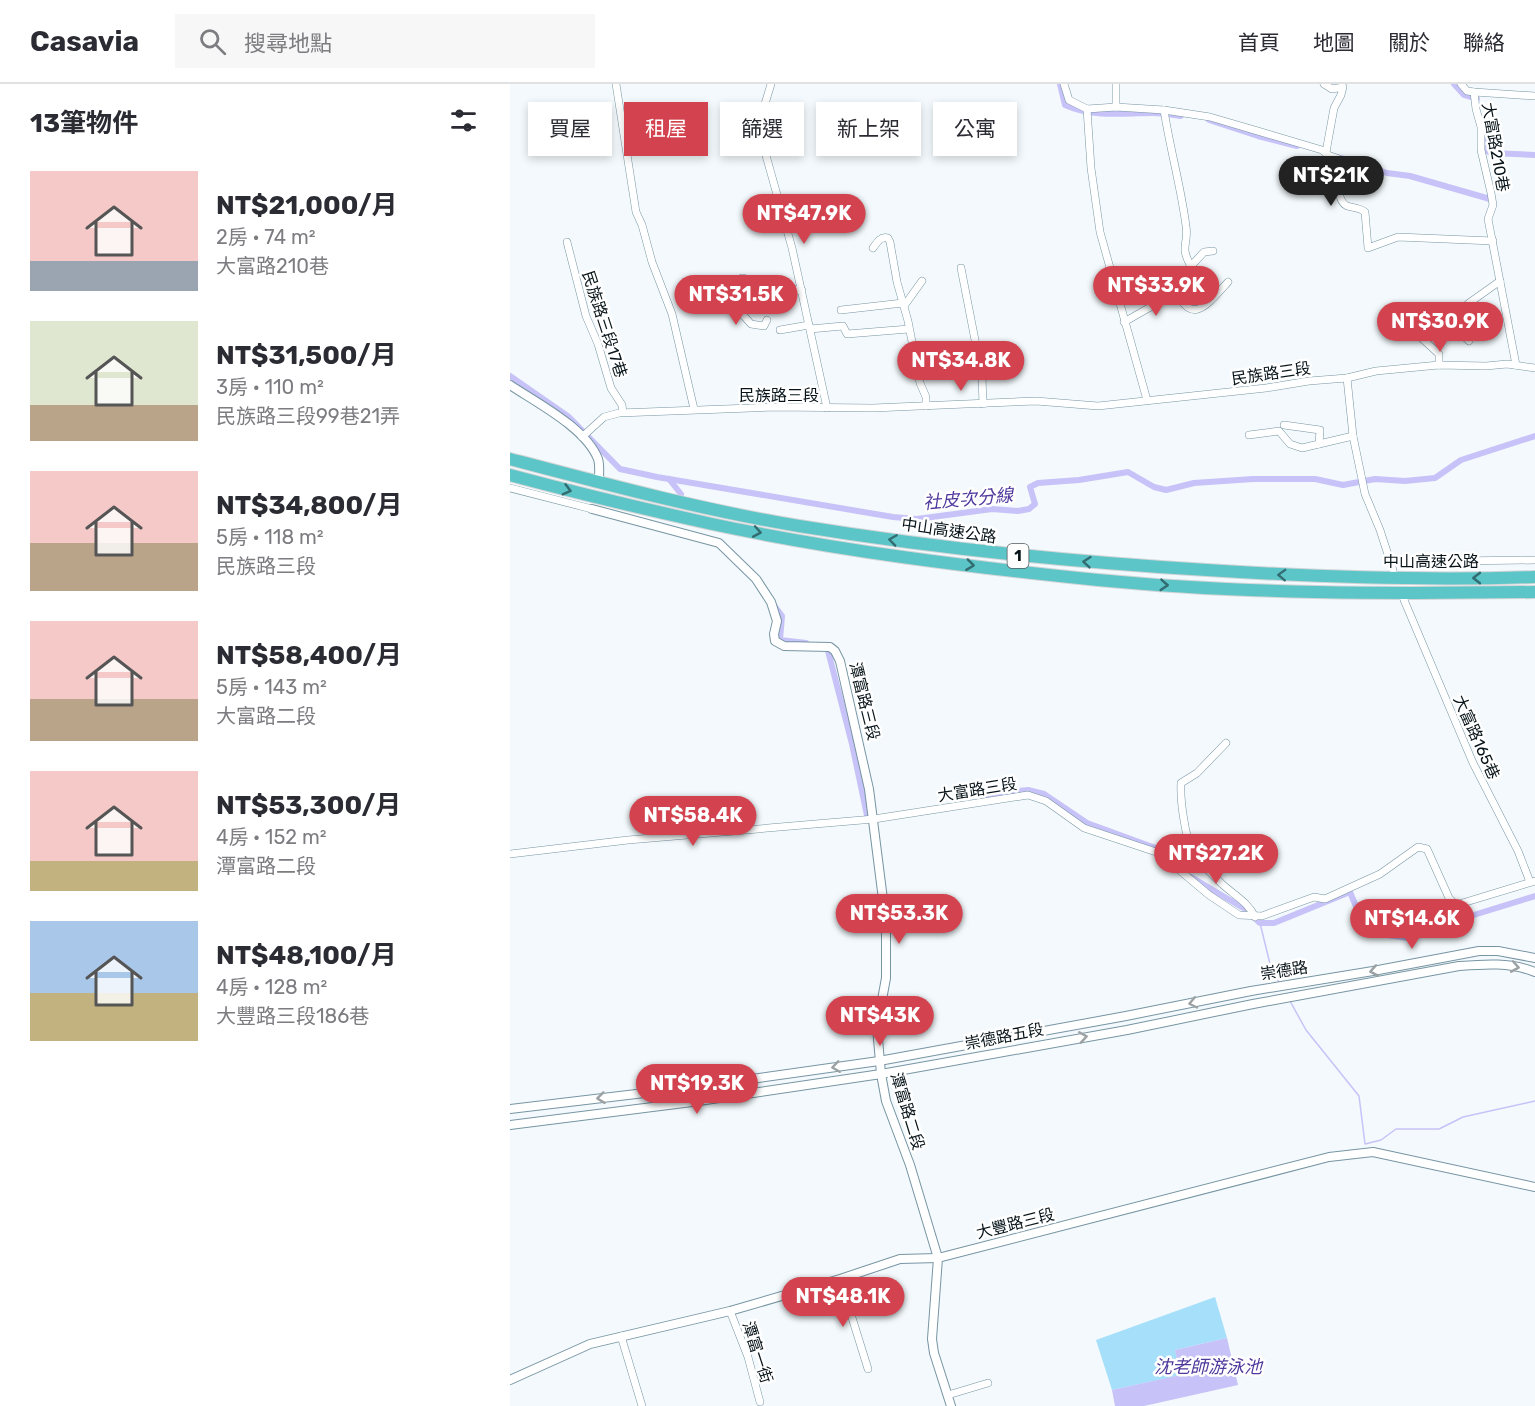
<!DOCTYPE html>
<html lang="zh-TW">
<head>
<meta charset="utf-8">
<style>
  :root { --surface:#fff; --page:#f7f7f7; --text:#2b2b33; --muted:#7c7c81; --line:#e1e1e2; --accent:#d3434f }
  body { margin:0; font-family:Rubik,"Noto Sans TC",sans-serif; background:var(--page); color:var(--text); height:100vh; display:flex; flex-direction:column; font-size:22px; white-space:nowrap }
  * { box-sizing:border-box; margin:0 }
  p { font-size:20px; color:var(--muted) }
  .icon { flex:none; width:33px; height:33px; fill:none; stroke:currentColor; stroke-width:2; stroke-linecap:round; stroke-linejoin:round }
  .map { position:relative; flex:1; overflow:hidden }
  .sheet { display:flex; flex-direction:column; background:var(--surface); width:510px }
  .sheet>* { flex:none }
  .hud { position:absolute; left:18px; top:18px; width:570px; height:54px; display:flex; gap:12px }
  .price { position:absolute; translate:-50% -51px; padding:0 14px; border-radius:21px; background:var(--accent); color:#fff; font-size:20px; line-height:39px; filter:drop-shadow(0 2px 3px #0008) }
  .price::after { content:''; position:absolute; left:50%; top:36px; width:18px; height:14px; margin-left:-9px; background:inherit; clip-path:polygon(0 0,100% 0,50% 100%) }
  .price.current { background:#222; color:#fff }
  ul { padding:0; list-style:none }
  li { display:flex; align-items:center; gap:18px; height:150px; padding:0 30px }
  li span { display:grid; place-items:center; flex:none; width:168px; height:120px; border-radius:0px; color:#555 }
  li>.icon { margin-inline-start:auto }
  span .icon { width:72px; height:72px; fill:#fffc; stroke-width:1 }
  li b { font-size:26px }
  h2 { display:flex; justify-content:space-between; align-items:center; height:72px; padding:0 30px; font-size:26px }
  .chip { padding:0 21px; border-radius:0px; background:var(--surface); box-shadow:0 3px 9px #0003; font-size:21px; line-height:54px }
  .chip.current { background:var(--accent); color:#fff }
  header { display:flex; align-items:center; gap:36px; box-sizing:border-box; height:84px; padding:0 30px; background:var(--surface); border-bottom:2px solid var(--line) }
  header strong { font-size:28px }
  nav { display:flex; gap:33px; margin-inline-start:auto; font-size:21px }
  .search { width:420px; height:54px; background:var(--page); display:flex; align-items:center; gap:15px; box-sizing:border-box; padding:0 21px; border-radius:0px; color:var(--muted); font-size:22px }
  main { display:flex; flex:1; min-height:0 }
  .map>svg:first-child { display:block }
  .green { fill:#a5dffa }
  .water { fill:#c7c2f8 }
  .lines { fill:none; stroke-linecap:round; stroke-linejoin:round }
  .stream { stroke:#c7c2f8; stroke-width:1.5 }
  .canal { stroke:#c7c2f8; stroke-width:6 }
  .minor-casing { stroke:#7795a3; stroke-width:8 }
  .tertiary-casing { stroke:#7795a3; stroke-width:10 }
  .motorway-casing { stroke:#d3d5d6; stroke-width:14 }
  .minor { stroke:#fff; stroke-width:7 }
  .tertiary { stroke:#fff; stroke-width:8 }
  .motorway { stroke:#5bc5c8; stroke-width:12 }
  .oneway { stroke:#326c70 }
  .oneway2 { stroke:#9ca1a3 }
  .labels { text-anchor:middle; stroke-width:5; stroke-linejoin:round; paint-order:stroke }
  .shield { fill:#fff; stroke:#525a5e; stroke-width:1.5 }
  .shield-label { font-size:15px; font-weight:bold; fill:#081419 }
  .street-label { font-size:16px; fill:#081419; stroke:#fff }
  .water-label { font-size:18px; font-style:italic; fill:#50399d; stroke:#fff }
</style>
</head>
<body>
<header>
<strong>Casavia</strong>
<div class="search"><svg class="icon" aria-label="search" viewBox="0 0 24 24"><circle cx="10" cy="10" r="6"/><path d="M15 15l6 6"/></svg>搜尋地點</div>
<nav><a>首頁</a><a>地圖</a><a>關於</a><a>聯絡</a></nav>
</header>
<main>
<section class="sheet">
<h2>13筆物件<svg class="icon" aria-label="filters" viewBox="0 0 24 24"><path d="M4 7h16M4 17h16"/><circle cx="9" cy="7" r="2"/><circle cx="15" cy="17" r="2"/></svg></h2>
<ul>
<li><span style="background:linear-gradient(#f6c9c9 75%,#9aa5b1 0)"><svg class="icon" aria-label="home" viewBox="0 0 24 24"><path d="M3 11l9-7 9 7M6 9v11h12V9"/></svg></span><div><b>NT$21,000/月</b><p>2房 · 74 m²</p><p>大富路210巷</p></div></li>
<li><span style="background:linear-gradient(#dfe7d0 70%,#b9a48a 0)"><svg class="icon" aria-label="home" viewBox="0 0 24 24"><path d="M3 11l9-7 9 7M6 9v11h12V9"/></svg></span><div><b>NT$31,500/月</b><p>3房 · 110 m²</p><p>民族路三段99巷21弄</p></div></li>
<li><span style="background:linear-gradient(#f6c9c9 60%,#b9a48a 0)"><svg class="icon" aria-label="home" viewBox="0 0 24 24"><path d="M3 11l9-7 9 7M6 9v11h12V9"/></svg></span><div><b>NT$34,800/月</b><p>5房 · 118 m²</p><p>民族路三段</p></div></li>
<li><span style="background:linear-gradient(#f6c9c9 65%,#b9a48a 0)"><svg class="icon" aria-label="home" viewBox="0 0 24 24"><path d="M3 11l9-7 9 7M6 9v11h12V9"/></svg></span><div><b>NT$58,400/月</b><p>5房 · 143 m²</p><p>大富路二段</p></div></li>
<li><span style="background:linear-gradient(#f6c9c9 75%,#c2b280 0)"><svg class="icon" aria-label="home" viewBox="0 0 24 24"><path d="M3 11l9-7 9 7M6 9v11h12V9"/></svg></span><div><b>NT$53,300/月</b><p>4房 · 152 m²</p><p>潭富路二段</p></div></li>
<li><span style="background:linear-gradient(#a9c7e8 60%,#c2b280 0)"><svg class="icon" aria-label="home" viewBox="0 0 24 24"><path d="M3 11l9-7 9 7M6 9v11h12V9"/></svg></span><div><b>NT$48,100/月</b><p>4房 · 128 m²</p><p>大豐路三段186巷</p></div></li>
</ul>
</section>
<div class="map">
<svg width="1025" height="1322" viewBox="0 0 1025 1322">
  <rect width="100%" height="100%" fill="#f3f9fc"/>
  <polygon class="green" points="705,1213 717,1254 665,1266 671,1291 602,1306 586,1256"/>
  <polygon class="water" points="717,1254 728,1301 634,1322 605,1322 602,1306 670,1291 665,1266"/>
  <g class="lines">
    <g class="stream">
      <polyline points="750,839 761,884 769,898"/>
      <polyline points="780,917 796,946 849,1012 855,1060 871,1056 886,1045 929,1045 953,1033 1025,1017"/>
    </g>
    <g class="canal">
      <path d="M550,0L555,21C584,34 612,29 643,29C652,29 662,31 671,32"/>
      <polyline points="944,0 954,11 967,15"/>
      <polyline points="699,36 748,52 787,62"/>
      <polyline points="972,37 975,47 975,66 981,69 1025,71"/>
      <polyline points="825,73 858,80 862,84 877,89 900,92 980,115"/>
      <polyline points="0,292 59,333 110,385 147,393 383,433 407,435 482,425 508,427 519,425 525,420 520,403 528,399 569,396 618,388 644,403 656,406 684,399 743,395 805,395 833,401 865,395 895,397 925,394 951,376 1025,352"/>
      <polyline points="266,319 285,320"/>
      <polyline points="159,395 171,410"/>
      <polyline points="263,520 272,532 270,556 296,559"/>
      <polyline points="315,563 317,563 342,660 358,736 363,735"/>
      <polyline points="473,716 498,708 518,706 534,710 577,739 651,766 665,778"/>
      <polyline points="681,793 735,825 750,839 764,839 840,808 853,839 864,849 898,854 941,838 1025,812"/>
    </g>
    <defs>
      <g id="minor">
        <polyline points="106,0 126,128 132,141 142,178 162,230 184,325"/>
        <polyline points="261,0 248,43 282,164 317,324"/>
        <path d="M554,0L559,16L577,25L606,23L654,26L700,33L812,66L818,71L829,75C829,86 824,116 837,122C843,124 849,123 855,128L858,164L888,153L983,157"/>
        <polyline points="814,0 822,5 833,3 831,11 824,24 816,68"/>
        <polyline points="951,0 957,7 964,8 1025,12"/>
        <polyline points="964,8 966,25 971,43 971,66 981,109 983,121 978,135 1006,281"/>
        <polyline points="606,23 606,0"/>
        <polyline points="577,25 581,84 590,148 637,316"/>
        <path d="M654,26C660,65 671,103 676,142C679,160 669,162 681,182"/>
        <polyline points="57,158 76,232 88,260 101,304 112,321 113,328"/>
        <path d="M363,164C367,158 371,152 378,154L380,158L387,198L398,237L410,299L416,313V322"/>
        <path d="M703,167L694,168L667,197L664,201C680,245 697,221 718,198"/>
        <polyline points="451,184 472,292 473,320"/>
        <polyline points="394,222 412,197"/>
        <polyline points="925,225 959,257"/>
        <polyline points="331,226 393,219"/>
        <polyline points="257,236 254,242 241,240 225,222 232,194 292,207"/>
        <polyline points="614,238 667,208"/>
        <polyline points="939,238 959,219 990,197"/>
        <polyline points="300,245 333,242 337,250 399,245"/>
        <polyline points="270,246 299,241"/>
        <polyline points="905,248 929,270 929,281"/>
        <polyline points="837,294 843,352 855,410 870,446 883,486"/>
        <polyline points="774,341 810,346 809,360"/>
        <polyline points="739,351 769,347 780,360 792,364 843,352"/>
        <polyline points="72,353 94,333 109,329 264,323 363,324 526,317 588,322 756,304 799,297 837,294 866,287 929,281 976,282 997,280 1025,284"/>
        <polyline points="0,404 82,425"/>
        <polyline points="880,478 1025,476"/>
        <polyline points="894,516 963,679 1008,767 1020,798"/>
        <path d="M716,659L687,689L671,699C670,716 675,753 683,769C687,776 705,793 712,800C724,811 738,818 745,833"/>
        <polyline points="0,770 118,756 364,735 518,711 536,717 574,744 649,769 699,811 729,831 752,832 804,813 815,815 870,790 908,763 917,765 939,814 946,821 1025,797"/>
        <polyline points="330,1195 358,1285"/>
        <polyline points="220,1227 238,1273 250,1318"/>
        <polyline points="111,1252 132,1322"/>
        <polyline points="438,1311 478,1299"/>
      </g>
      <g id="tertiary">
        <path d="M0,301C27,319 76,344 88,375C90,381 89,387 89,394"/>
        <polyline points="82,425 209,459 246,495 261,518 267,537 264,550 265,557 274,562 320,563 325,567 330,577 359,705 376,839 376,894 367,943 371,990 376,1017 400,1081 428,1174 422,1255 424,1269 441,1322"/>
        <polyline points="0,1025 185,1003 369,977 616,932 741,907 863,887 969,867 988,867 1025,874"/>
        <path d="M0,1041L182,1018L371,990L617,946L743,920L949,882C975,880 1000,878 1025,888"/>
        <polyline points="0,1296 80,1260 220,1227 330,1195 390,1175 428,1174 819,1073 863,1068 1025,1103"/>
      </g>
      <g id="motorway">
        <path d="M0,375C95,400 192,426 289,442C424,464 561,478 697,486C807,493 916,497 1025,493"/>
        <path d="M0,391C67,409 134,425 202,440C329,467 459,483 588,496C733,510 879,510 1025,508"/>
      </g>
    </defs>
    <use href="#minor" class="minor-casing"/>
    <use href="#tertiary" class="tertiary-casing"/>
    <use href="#motorway" class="motorway-casing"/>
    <use href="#minor" class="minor"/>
    <use href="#tertiary" class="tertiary"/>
    <use href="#motorway" class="motorway"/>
  </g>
  <defs><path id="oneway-chevron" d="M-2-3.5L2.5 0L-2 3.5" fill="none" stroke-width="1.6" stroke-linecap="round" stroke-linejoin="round" transform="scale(1.5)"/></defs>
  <g class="oneway">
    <use href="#oneway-chevron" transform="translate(57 406) rotate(15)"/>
    <use href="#oneway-chevron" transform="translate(247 448) rotate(10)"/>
    <use href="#oneway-chevron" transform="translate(383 456) rotate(-172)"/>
    <use href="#oneway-chevron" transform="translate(577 478) rotate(-175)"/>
    <use href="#oneway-chevron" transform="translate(460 481) rotate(7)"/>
    <use href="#oneway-chevron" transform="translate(772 491) rotate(-178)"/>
    <use href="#oneway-chevron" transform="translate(967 494) rotate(180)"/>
    <use href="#oneway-chevron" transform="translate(654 501) rotate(4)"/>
  </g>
  <g class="oneway2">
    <use href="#oneway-chevron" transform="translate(1005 883) rotate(10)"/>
    <use href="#oneway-chevron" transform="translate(864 887) rotate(170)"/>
    <use href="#oneway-chevron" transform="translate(683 919) rotate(168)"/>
    <use href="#oneway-chevron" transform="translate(573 953) rotate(-9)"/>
    <use href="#oneway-chevron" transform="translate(326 983) rotate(172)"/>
    <use href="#oneway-chevron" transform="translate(91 1014) rotate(173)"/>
  </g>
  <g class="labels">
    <rect class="shield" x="497.5" y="460" width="21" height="24" rx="4.5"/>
    <g class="shield-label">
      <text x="508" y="477">1</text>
    </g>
    <g class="street-label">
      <text transform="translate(986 63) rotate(80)" y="6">大富路210巷</text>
      <text transform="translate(95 240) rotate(72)" y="6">民族路三段17巷</text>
      <text transform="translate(761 289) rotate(-8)" y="6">民族路三段</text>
      <text x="269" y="317">民族路三段</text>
      <text transform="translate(439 446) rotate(8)" y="6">中山高速公路</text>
      <text x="921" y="483">中山高速公路</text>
      <text transform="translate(355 617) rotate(76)" y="6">潭富路三段</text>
      <text transform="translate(967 653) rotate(66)" y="6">大富路165巷</text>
      <text transform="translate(467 705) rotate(-9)" y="6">大富路三段</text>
      <text transform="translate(774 886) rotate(-9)" y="6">崇德路</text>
      <text transform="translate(494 952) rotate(-11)" y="6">崇德路五段</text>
      <text transform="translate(398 1027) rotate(73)" y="6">潭富路二段</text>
      <text transform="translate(505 1139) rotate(-14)" y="6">大豐路三段</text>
      <text transform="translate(248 1268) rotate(72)" y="6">潭富一街</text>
    </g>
    <g class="water-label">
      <text transform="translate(458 415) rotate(-5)" y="6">社皮次分線</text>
      <text x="698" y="1289">沈老師游泳池</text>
    </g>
  </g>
</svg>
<b class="price current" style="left:821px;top:123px">NT$21K</b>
<b class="price" style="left:294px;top:161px">NT$47.9K</b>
<b class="price" style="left:646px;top:233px">NT$33.9K</b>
<b class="price" style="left:226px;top:242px">NT$31.5K</b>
<b class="price" style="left:930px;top:269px">NT$30.9K</b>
<b class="price" style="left:451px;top:308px">NT$34.8K</b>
<b class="price" style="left:183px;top:763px">NT$58.4K</b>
<b class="price" style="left:706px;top:801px">NT$27.2K</b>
<b class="price" style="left:389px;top:861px">NT$53.3K</b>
<b class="price" style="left:902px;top:866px">NT$14.6K</b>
<b class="price" style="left:370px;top:963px">NT$43K</b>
<b class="price" style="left:187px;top:1031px">NT$19.3K</b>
<b class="price" style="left:333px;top:1244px">NT$48.1K</b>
<div class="hud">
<a class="chip">買屋</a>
<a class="chip current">租屋</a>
<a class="chip">篩選</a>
<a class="chip">新上架</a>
<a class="chip">公寓</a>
</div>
</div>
</main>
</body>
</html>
